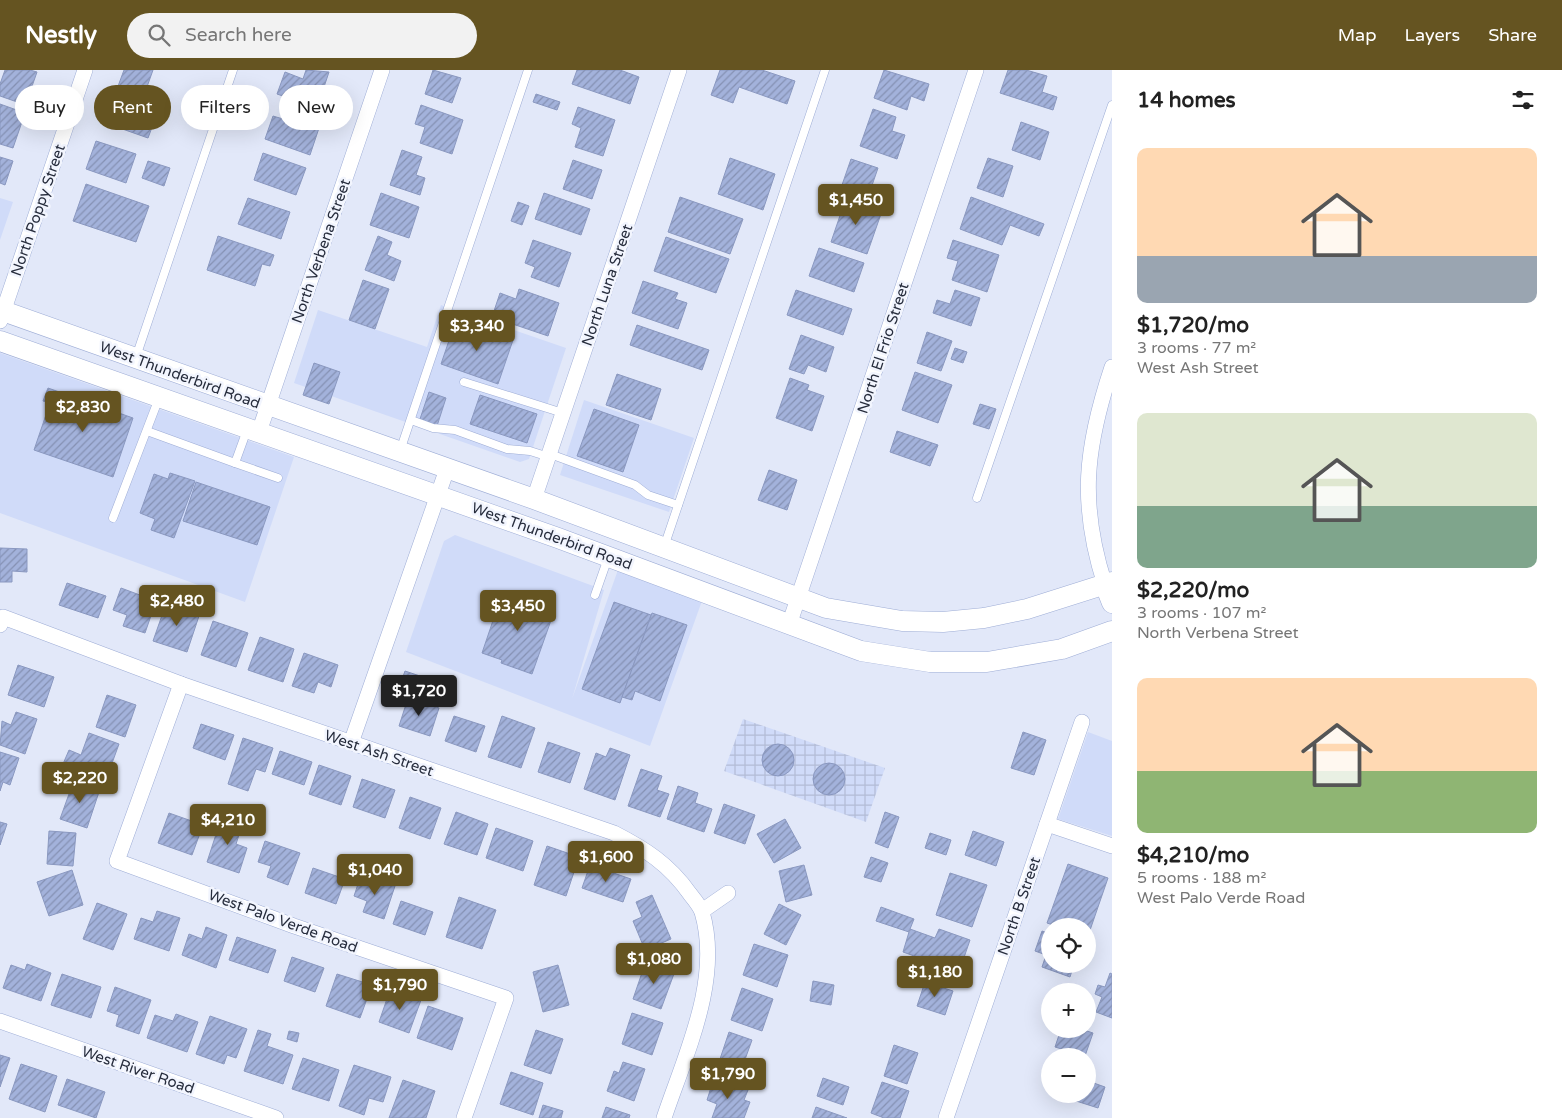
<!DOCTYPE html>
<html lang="en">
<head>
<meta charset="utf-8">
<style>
  :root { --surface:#fff; --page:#f2f2f2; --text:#222; --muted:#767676; --accent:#655421 }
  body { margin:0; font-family:"Varela Round",sans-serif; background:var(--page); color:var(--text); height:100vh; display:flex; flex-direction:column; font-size:19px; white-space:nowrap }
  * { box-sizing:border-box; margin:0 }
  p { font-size:16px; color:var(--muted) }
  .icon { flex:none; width:28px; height:28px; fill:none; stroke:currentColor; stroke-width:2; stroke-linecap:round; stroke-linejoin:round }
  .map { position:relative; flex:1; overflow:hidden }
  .sheet { display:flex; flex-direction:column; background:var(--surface); width:450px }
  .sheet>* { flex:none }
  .guide { position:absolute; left:15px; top:15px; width:475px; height:45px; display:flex; gap:10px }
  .fabs { position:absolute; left:1041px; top:848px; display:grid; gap:10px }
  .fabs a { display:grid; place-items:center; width:55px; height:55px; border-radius:50%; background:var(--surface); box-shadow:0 5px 20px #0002; font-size:25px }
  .price { position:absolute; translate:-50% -42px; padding:0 11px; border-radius:5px; background:var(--accent); color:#fff; font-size:16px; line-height:32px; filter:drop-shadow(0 1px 2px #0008) }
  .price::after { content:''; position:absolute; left:50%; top:30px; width:15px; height:11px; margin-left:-8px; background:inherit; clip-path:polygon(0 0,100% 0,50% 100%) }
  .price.selected { background:#222; color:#fff }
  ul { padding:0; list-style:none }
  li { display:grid; align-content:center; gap:10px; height:265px; padding:0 25px }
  li span { display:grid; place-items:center; height:155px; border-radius:10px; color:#555 }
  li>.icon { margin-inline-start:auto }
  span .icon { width:90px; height:90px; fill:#fffc; stroke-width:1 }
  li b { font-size:21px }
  h2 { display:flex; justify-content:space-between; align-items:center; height:60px; padding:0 25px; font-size:21px }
  .pill { padding:0 18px; border-radius:22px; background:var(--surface); box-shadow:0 5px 20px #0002; font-size:18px; line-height:45px }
  .pill.selected { background:var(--accent); color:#fff }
  header { display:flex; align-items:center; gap:30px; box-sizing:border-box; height:70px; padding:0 25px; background:var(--accent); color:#fff }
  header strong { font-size:24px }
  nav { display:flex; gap:28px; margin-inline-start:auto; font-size:18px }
  .search { width:350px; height:45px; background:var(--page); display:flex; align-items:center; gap:12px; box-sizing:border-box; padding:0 18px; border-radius:28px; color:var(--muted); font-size:19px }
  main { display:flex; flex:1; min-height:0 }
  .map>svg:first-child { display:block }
  .built { fill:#d0dbf9 }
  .industrial { fill:url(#industrial-grid) }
  .building { fill:url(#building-hatch); stroke:#8a98c0 }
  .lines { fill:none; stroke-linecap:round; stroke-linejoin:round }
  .lane-casing { stroke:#9eadd6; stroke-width:9 }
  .street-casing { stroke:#9eadd6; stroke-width:16 }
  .secondary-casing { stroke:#9eadd6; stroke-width:21 }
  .lane { stroke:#fff; stroke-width:8 }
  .street { stroke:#fff; stroke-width:15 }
  .secondary { stroke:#fff; stroke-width:20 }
  .labels { text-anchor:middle; stroke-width:5; stroke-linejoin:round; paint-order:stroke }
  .street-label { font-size:15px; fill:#272d3d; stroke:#f2f5fe }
</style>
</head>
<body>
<header>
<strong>Nestly</strong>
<div class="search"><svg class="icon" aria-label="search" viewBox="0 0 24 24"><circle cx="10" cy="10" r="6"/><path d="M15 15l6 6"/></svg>Search here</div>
<nav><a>Map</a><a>Layers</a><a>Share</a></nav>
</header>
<main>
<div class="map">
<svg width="1112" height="1048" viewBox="0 0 1112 1048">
  <defs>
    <pattern id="industrial-grid" width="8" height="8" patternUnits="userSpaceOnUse" patternTransform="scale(1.25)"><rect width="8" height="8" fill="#d0dbf9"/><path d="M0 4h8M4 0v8" fill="none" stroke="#b3bcd6"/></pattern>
    <pattern id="building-hatch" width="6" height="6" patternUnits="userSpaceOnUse" patternTransform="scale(1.25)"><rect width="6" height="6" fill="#a3b2db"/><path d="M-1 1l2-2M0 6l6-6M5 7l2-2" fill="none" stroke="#8591b3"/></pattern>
  </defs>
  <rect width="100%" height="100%" fill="#e2e8f9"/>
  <g class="built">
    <polygon points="0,128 13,132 0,170"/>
    <polygon points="441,235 566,278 529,389 520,392 294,313 318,240 427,277"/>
    <polygon points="0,283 294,387 245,532 0,443"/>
    <polygon points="584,330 694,368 669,442 560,405"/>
    <polygon points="455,465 604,520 572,629 619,497 703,528 650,676 406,582 444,471"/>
    <polygon points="1088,662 1112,671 1112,766 1058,749"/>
  </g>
  <polygon class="industrial" points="743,649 885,698 866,752 724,701"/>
  <g class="building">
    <polygon points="5,0 30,0 37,2 30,22 24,20 20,33 0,26 0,14"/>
    <polygon points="124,0 153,0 143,28 117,19"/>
    <polygon points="306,0 329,2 317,38 277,24 285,2 303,9"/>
    <polygon points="433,0 461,8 452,33 425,24"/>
    <polygon points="577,0 620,0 639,7 630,34 572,14"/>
    <polygon points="720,0 762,0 795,11 787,34 739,17 733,33 711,25"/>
    <polygon points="884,0 929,14 924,31 911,26 907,40 874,28"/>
    <polygon points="1008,0 1026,0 1047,6 1042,22 1057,27 1053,40 1000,23"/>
    <polygon points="536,24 560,32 557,40 533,32"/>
    <polygon points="119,31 157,44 148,68 111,55"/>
    <polygon points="0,34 25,43 13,78 0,74"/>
    <polygon points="288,34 323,46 310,85 265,69 273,46 283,49"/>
    <polygon points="421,35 463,50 452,84 420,73 425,57 415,54"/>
    <polygon points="578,37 615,50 603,86 575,77 581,58 572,54"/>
    <polygon points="873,39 896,47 892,61 905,65 897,89 860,76"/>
    <polygon points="1021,52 1049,62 1040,90 1012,80"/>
    <polygon points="96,71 136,84 126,113 86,99"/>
    <polygon points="402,80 422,87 416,105 425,108 420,125 390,115"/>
    <polygon points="263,83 306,98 296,125 254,110"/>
    <polygon points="0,87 13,91 5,115 0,113"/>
    <polygon points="730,88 775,104 763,140 718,124"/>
    <polygon points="988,88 1013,96 1003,127 977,118"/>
    <polygon points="851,89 878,98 869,124 842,115"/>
    <polygon points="573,90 602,100 592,129 563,119"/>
    <polygon points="148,91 170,98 164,116 142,108"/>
    <polygon points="86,114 149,136 136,172 73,151"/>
    <polygon points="381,123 419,137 409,168 370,155"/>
    <polygon points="544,123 590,139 581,165 535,149"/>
    <polygon points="680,127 743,149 730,184 668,162"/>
    <polygon points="971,127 1044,154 1039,166 1010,155 1002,175 960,159"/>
    <polygon points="248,128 290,142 281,169 238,154"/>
    <polygon points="846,128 882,141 867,184 831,172"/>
    <polygon points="518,132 529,136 522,155 511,151"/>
    <polygon points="218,166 274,185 270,196 262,194 255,216 207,200"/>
    <polygon points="378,166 392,172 387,185 401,191 394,211 365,200"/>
    <polygon points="666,167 729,189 716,223 654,201"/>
    <polygon points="533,170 571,183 559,217 531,207 535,197 525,193"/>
    <polygon points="953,170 999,185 987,222 952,210 958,191 947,188"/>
    <polygon points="819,178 864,193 854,222 809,206"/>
    <polygon points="363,210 389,219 375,259 349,250"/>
    <polygon points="643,211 678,223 675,229 687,233 678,259 632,243"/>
    <polygon points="519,219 559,233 548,266 492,247 500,223 516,229"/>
    <polygon points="796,220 852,239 843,265 787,245"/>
    <polygon points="955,220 980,228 971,256 933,243 937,230 950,234"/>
    <polygon points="456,250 513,270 498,314 441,294"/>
    <polygon points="637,255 709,280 702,300 630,275"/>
    <polygon points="927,262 952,271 941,301 917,293"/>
    <polygon points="801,265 834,277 826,302 808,295 804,304 789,299"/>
    <polygon points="955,278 967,282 963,293 951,289"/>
    <polygon points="314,293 340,302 329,334 303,325"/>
    <polygon points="915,302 952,315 938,353 902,340"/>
    <polygon points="617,304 661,319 651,350 606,335"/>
    <polygon points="790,308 809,315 807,320 824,326 812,361 776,348"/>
    <polygon points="48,318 133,348 113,407 34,380 50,333 43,331"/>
    <polygon points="429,322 446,328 437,356 420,349"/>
    <polygon points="480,325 537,344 527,373 470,354"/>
    <polygon points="980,334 996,339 989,359 973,354"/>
    <polygon points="594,339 639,355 623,402 577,386"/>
    <polygon points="897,361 938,375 930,396 890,382"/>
    <polygon points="769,400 797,410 787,440 758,430"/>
    <polygon points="170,403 195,411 174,468 151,460 155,449 140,443 154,404 168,409"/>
    <polygon points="196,412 270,437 257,475 183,451"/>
    <polygon points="0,478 27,479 27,502 12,501 12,512 0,512"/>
    <polygon points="67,513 106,526 98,548 59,535"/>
    <polygon points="121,518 156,531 145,563 123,556 127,545 113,540"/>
    <polygon points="503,521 555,539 532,604 501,593 502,590 482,583"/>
    <polygon points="167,531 200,543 187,582 153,571"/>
    <polygon points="614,532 651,545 620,633 582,619"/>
    <polygon points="652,543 687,555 660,631 635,621 632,630 622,627"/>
    <polygon points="213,551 248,563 236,597 201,585"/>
    <polygon points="260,567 294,579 283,612 248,600"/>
    <polygon points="304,583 338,595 331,617 318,612 314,623 292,616"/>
    <polygon points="18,595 54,607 44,637 8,625"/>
    <polygon points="405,601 426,608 420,625 399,618"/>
    <polygon points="107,625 136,635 125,667 96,657"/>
    <polygon points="408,628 439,638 430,666 399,656"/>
    <polygon points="16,642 37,649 25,684 0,675 2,651 11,655"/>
    <polygon points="454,646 485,656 476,682 445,671"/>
    <polygon points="502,646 535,658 521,698 488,687"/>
    <polygon points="201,654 234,665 225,690 193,678"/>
    <polygon points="1023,662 1046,670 1034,705 1011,698"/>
    <polygon points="89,663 119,674 111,696 102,693 97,706 63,694 69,680 81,685"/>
    <polygon points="243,668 273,678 265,702 256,699 248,721 228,714"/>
    <polygon points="548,672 580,683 570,713 538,702"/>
    <circle cx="778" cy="690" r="16"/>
    <polygon points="610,678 630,685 615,730 584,719 596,683 606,687"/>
    <polygon points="280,681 312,692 304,715 272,704"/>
    <polygon points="0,682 19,688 10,715 3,712 0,721"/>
    <circle cx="829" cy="709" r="16"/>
    <polygon points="319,695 351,706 341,735 309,724"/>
    <polygon points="641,699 662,706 657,720 669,724 660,747 628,736"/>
    <polygon points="362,709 395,720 385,748 353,737"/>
    <polygon points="74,710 100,719 87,758 60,749"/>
    <polygon points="678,716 698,723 695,733 712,739 704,762 667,749"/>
    <polygon points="410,727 441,738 430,769 399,758"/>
    <polygon points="724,734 755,745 745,774 714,763"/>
    <polygon points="456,742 488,754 477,785 444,774"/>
    <polygon points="885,742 899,747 888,778 875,773"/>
    <polygon points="169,743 203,755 192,785 158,773"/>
    <polygon points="222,746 243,753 236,774 247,778 239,803 207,792"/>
    <polygon points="785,749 801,778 774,793 757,764"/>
    <polygon points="0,752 7,754 0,775"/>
    <polygon points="496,758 533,771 523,801 486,788"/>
    <polygon points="49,761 76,763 73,796 47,794"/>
    <polygon points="973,761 1004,772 996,796 965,785"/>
    <polygon points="930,763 951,770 946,785 925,778"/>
    <polygon points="265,771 300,783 288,815 267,807 271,796 258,792"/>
    <polygon points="547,776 579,787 566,826 534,815"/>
    <polygon points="871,787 888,793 881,812 864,807"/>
    <polygon points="1068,794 1108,808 1088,866 1088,856 1056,856 1047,853"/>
    <polygon points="590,795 631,809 623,832 582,818"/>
    <polygon points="804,795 812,825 786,832 779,801"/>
    <polygon points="313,798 345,809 336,834 305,823"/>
    <polygon points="72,800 83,835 49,846 37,812"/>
    <polygon points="950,803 987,815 972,857 936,845"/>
    <polygon points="361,805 395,816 384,849 363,842 367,831 354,826"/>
    <polygon points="652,825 671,869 645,880 633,851 642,847 636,832"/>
    <polygon points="459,827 496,840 482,879 446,867"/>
    <polygon points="401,831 433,842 425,865 393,854"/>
    <polygon points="97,833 127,844 113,880 83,869"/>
    <polygon points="779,834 801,845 786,875 764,864"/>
    <polygon points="881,837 914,849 910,859 935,868 939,859 970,870 959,902 903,882 909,862 876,851"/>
    <polygon points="157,841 180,848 169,881 134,869 141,848 153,852"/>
    <polygon points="206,857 227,865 216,898 182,885 189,864 202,869"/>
    <polygon points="1042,861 1050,864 1050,894 1074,894 1070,907 1042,897 1046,885 1035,881"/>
    <polygon points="237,867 276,880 268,903 229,890"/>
    <polygon points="754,874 788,885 777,917 743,905"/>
    <polygon points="292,887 324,898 315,922 284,911"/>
    <polygon points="646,891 675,901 661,939 633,929"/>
    <polygon points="27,894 51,903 41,931 3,918 11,895 25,900"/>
    <polygon points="558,895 569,935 543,942 533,902"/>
    <polygon points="1110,903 1112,904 1112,948 1096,942 1102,927 1095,924 1098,915 1105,917"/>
    <polygon points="62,904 101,917 91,948 51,935"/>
    <polygon points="337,904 372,915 360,948 326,936"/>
    <polygon points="813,911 834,915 831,935 810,931"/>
    <polygon points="925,912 953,921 945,945 917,936"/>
    <polygon points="115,917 151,930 139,964 116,956 119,945 107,941"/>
    <polygon points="742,918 773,929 762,961 731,950"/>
    <polygon points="390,920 421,930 409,963 379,952"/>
    <polygon points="428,936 463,948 452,980 417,968"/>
    <polygon points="632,943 663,953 652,985 622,974"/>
    <polygon points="176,944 198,952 187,982 147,968 155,945 173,951"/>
    <polygon points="210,946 247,959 236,988 227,985 224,994 196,984"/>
    <polygon points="1061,959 1081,959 1093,963 1085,986 1055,977"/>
    <polygon points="258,960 271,964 267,976 293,985 283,1014 244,1001"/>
    <polygon points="536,960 563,969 551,1004 524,995"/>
    <polygon points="289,961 299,963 297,972 287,969"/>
    <polygon points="729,962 752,970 738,1009 716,1001"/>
    <polygon points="894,975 918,983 907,1014 884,1006"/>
    <polygon points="0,985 10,988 0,1017"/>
    <polygon points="303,988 339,1000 329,1031 292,1019"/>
    <polygon points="623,992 645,999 634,1031 607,1021 614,1001 619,1003"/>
    <polygon points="21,994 57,1006 45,1042 9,1029"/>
    <polygon points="354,995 391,1007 383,1032 369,1028 364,1045 339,1036"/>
    <polygon points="511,1002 543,1013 533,1045 500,1034"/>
    <polygon points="714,1008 748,1020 744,1030 750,1032 744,1048 712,1048 717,1034 707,1030"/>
    <polygon points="823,1008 849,1017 843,1035 817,1026"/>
    <polygon points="67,1009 105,1022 96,1048 58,1035"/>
    <polygon points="403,1010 435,1021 426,1048 389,1048"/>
    <polygon points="1088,1011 1105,1017 1098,1038 1073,1030 1075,1024 1088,1024"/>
    <polygon points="882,1012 909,1021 900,1048 884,1048 871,1043"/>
    <polygon points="543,1035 563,1041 561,1048 539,1048"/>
    <polygon points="606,1037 630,1045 629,1048 602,1048"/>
    <polygon points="816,1037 847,1048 812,1048"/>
  </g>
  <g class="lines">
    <defs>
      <g id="lane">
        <polyline points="136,287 233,0"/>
        <polyline points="464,312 563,343"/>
        <polyline points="411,350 433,358 455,360 507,379 530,381 549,387"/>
        <polyline points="147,361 235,393 247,360"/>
        <polyline points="400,381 528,0"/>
        <polyline points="550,384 635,415 648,425 678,435"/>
        <polyline points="235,393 278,408"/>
        <polyline points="977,428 1112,35"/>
        <polyline points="113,448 159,328"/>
        <polyline points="664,477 825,0"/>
        <polyline points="595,525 608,488"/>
      </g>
      <g id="street">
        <polyline points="0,251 85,0"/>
        <polyline points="259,362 382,0"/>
        <polyline points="534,429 679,0"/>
        <path d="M1105,515C1079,434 1085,378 1112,297"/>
        <path d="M0,555L3,547L181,614L614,763C645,779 669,794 690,824C694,829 700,836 702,842C722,910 685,985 664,1048"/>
        <polyline points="789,555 976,0"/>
        <polyline points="181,614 117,791 294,856 506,928 464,1048"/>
        <polyline points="351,673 447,399"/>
        <polyline points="1047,754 1112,776"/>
        <polyline points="702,841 728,823"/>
        <polyline points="0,951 276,1048"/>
        <polyline points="946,1048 1082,652"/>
      </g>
      <g id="secondary">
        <polyline points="0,240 534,429 826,538 902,551 943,552 984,548 1027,539 1112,512"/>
        <polyline points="0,271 558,468 861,581 930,592 987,592 1062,579 1112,561"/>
        <polyline points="1105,515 1112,533"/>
      </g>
    </defs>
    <use href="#lane" class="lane-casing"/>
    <use href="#street" class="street-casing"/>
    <use href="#secondary" class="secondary-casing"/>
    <use href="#lane" class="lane"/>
    <use href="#street" class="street"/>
    <use href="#secondary" class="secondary"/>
  </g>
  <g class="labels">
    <g class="street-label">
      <text transform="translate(38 140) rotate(-71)" y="5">North Poppy Street</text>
      <text transform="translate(321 181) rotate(-71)" y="5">North Verbena Street</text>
      <text transform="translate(607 215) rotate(-71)" y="5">North Luna Street</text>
      <text transform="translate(883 278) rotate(-72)" y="5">North El Frio Street</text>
      <text transform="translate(180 305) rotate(20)" y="5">West Thunderbird Road</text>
      <text transform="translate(552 466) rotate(20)" y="5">West Thunderbird Road</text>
      <text transform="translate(379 683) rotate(19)" y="5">West Ash Street</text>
      <text transform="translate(1019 836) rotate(-71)" y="5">North B Street</text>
      <text transform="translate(283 851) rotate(20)" y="5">West Palo Verde Road</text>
      <text transform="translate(138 1000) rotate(19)" y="5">West River Road</text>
    </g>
  </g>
</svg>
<div class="fabs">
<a><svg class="icon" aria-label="locate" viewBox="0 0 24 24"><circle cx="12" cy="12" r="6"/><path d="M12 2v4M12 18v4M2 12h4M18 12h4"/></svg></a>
<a>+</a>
<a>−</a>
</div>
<b class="price" style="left:856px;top:156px">$1,450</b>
<b class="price" style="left:477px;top:282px">$3,340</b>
<b class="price" style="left:83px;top:363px">$2,830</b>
<b class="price" style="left:177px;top:557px">$2,480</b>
<b class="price" style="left:518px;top:562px">$3,450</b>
<b class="price selected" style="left:419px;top:647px">$1,720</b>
<b class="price" style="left:80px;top:734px">$2,220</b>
<b class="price" style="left:228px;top:776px">$4,210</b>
<b class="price" style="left:606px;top:813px">$1,600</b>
<b class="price" style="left:375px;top:826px">$1,040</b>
<b class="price" style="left:654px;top:915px">$1,080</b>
<b class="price" style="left:935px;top:928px">$1,180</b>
<b class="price" style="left:400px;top:941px">$1,790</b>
<b class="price" style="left:728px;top:1030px">$1,790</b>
<div class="guide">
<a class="pill">Buy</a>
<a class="pill selected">Rent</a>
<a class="pill">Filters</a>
<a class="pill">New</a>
</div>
</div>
<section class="sheet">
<h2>14 homes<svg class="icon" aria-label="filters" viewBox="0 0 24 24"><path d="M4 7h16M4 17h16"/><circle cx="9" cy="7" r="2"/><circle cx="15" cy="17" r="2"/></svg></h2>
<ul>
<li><span style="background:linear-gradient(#ffd9b3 70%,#9aa5b1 0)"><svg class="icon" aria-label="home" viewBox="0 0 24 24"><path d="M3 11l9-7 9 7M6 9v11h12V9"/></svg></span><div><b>$1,720/mo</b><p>3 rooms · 77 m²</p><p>West Ash Street</p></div></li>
<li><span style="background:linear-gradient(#dfe7d0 60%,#7fa58c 0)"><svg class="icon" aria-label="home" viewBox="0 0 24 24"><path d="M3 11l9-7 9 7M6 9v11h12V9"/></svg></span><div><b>$2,220/mo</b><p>3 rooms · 107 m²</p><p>North Verbena Street</p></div></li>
<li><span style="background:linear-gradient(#ffd9b3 60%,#8fb573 0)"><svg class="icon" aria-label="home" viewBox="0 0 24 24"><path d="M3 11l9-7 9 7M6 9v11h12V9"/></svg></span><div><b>$4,210/mo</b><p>5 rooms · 188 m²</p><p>West Palo Verde Road</p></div></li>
</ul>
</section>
</main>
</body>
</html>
